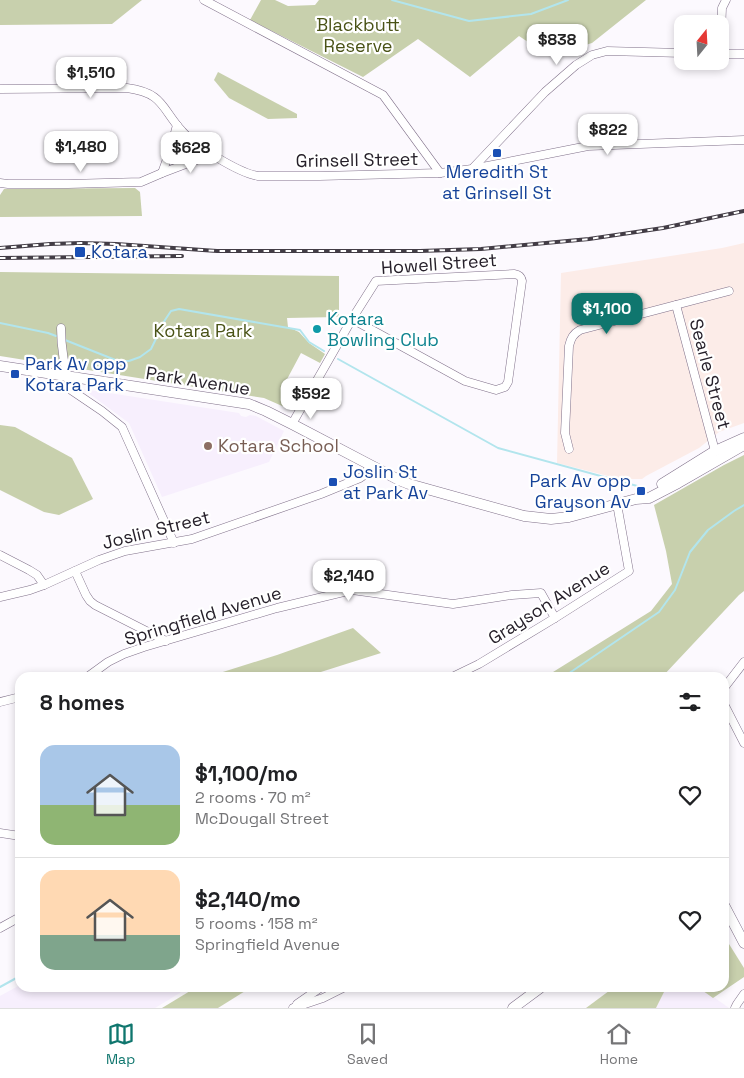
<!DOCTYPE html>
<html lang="en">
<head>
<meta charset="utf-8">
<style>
  :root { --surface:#fff; --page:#f2f2f2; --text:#202124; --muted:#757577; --line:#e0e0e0; --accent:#0f766e }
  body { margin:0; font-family:"Space Grotesk",sans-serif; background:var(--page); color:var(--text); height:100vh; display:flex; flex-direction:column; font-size:19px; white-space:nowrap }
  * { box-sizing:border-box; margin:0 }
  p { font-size:16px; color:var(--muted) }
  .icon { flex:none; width:28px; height:28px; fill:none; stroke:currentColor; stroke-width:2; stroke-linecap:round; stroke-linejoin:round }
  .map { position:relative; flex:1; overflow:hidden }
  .drawer { position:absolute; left:15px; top:672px; width:714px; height:320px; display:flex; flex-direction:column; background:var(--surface); border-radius:15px; box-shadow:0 2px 8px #0003 }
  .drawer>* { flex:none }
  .needle { width:32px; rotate:18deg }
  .controls { position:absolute; left:674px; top:15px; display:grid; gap:10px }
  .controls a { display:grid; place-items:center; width:55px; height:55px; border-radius:10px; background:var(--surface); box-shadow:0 2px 8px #0003; font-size:25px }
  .price { position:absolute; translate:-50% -42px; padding:0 11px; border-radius:10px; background:#fff; color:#222; font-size:16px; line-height:32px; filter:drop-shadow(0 1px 2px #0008) }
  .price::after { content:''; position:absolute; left:50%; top:30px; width:15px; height:11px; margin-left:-8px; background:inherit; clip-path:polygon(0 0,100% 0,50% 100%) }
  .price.on { background:var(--accent); color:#fff }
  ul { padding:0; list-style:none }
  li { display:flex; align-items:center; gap:15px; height:125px; padding:0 25px }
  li+li { border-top:1px solid var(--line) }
  li span { display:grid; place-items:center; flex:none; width:140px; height:100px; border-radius:15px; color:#555 }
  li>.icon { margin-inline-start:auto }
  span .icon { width:60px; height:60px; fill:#fffc; stroke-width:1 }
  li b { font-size:21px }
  h2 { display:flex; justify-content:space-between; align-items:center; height:60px; padding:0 25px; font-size:21px }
  .dock { display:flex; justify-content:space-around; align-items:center; height:70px; border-top:1px solid var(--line); background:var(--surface); font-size:14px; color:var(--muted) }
  .dock a { display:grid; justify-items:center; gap:2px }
  .dock .on { color:var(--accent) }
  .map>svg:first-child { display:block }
  .commercial { fill:#fcece8 }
  .built { fill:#f7effd }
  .green { fill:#c8d0ad }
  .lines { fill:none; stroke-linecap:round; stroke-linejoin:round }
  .stream { stroke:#b2e5ed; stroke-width:2 }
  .minor-casing { stroke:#80718a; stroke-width:9 }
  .major-casing { stroke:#80718a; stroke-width:11 }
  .minor { stroke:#fff; stroke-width:8 }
  .major { stroke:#fff; stroke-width:10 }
  .rail-casing { stroke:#423c45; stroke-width:4 }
  .rail { stroke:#fff; stroke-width:2; stroke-dasharray:5.5; stroke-linecap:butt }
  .transit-dot { fill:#1a4fb4; stroke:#fff; stroke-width:2 }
  .culture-dot { fill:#0f9aa8; stroke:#fff; stroke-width:2 }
  .education-dot { fill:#8d6e63; stroke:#fff; stroke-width:2 }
  .labels { text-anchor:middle; stroke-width:4.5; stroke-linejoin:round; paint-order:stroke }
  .park-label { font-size:18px; fill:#495216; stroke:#fff }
  .street-label { font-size:18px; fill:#26202a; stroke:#fff }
  .transit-label { font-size:18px; fill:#164399; stroke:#fff; text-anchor:start }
  .culture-label { font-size:18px; fill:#0d838f; stroke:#fff; text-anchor:start }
  .education-label { font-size:18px; fill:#785e54; stroke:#fff; text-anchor:start }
</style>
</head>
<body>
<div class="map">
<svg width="744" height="1008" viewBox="0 0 744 1008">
  <rect width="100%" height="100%" fill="#fcf9fe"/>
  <polygon class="commercial" points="744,243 744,423 719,432 699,448 646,476 642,479 620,479 557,463 561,273 722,248"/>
  <g class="built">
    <polygon points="83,389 239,413 241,416 246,417 250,415 256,416 284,431 269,462 162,497 129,423"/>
    <polygon points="20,985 20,988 188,988 155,1008 0,1008 0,996"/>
    <polygon points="666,988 701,988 729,1008 656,1008"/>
  </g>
  <g class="green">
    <polygon points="0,0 142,0 112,24 0,25"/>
    <polygon points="261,0 275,0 288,6 315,5 319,0 646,0 592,43 549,56 519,36 470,77 418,39 363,77 250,20"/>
    <polygon points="218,72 297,114 297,118 268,119 229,98 214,80"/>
    <polygon points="135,188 140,192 142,216 0,217 0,195 4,189"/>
    <polygon points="0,272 339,276 339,317 287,318 288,327 299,332 309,343 325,354 320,363 301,353 285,383 293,388 296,384 303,388 293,407 289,409 264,398 0,356"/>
    <polygon points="0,425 15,427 72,458 93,499 59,515 44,512 0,490"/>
    <polygon points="744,455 744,591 739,595 662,677 545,677 651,611 672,584 666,551 654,505 724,465"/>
    <polygon points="353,628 381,653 305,677 207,677 277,655"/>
    <polygon points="724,936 744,968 744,977 713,998 699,988 724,988"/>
    <polygon points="195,988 250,988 218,1008 162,1008"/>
    <polygon points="613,988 666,988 656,1008 586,1008"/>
  </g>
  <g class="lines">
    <g class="stream">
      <polyline points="392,0 469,21 531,14 568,0"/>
      <polyline points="0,323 48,333 56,336"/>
      <polyline points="65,340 118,361 129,361 140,357 151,349 165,320 171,311 179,309 300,330 309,342 324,351"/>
      <polyline points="338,359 498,448 641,487"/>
      <polyline points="562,678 659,612 675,590 690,552 708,530 734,511 744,505"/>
      <polyline points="0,987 20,976"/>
    </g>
    <defs>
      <g id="minor">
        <polyline points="204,0 383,95 440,173"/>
        <polyline points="720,54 722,8 726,0"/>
        <polyline points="720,54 744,54"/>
        <path d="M0,89L127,88C164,93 161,108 182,131C195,146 239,173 258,176H319L440,173L472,169L588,146L744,140"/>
        <polyline points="472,169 545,92 576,65 592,55 607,51 682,53"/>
        <polyline points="162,173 171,148 177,125"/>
        <polyline points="0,183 8,184 68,184 141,182 162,173 212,154"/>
        <polyline points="676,305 715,451"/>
        <path d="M61,328C61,350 65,370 71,390L102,411L122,427L174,543"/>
        <path d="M292,424L352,319L376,281L514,274C519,275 521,276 522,281L508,382L505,387L496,390L465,381L352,319"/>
        <path d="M569,449L565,433L569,346C571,338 573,334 580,330L729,291"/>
        <polyline points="0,555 29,570 37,575 44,585"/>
        <polyline points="75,571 86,595 90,601 95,605 166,641"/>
        <polyline points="0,597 30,590 44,585 99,560 125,551 192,539 321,494 360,478 363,476 371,465"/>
        <polyline points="86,678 108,662 124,654 144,647 277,608 352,590 453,604 512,595 541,593 555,618"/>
        <polyline points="450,678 479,664 555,618 629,571 617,504"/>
        <polyline points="724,688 744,662"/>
        <polyline points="0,702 20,697"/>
        <polyline points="724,704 744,743"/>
        <polyline points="0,833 20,836"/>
        <polyline points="0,928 20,917"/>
        <polyline points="297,1004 320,988"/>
        <polyline points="293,1008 323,998 343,988"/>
        <polyline points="735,1008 737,1004 744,994"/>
      </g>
      <g id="major">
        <polyline points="0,366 249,404 266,411 292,424 399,480 409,484 524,516 551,519 569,517 636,499 649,498 678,483 744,445"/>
        <polyline points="662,484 715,451 744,438"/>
        <polyline points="724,905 744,943"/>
        <polyline points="513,1008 540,988"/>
      </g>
    </defs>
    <use href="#minor" class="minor-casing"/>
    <use href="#major" class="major-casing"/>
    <use href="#minor" class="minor"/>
    <use href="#major" class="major"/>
    <defs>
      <g id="rail">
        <polyline points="0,248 50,244 81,243 116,244 217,251 420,251 481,249 589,239 663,228 744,211"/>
        <polyline points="0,258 182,256"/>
      </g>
    </defs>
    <use href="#rail" class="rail-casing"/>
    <use href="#rail" class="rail"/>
  </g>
  <g class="transit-dot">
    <rect x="492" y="148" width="10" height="10" rx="2.5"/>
    <rect x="74" y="246" width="12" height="12" rx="2.5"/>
    <rect x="10" y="369" width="10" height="10" rx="2.5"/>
    <rect x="328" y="477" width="10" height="10" rx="2.5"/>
    <rect x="636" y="486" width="10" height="10" rx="2.5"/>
  </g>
  <circle class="culture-dot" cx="317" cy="329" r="5"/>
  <circle class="education-dot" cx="208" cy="446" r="5"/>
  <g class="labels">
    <g class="park-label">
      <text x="358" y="31">Blackbutt<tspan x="358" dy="21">Reserve</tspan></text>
      <text x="203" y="337">Kotara Park</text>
    </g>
    <g class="street-label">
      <text transform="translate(357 160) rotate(-1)" y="6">Grinsell Street</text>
      <text transform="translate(439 264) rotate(-4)" y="6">Howell Street</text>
      <text transform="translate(710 374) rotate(75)" y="6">Searle Street</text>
      <text transform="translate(198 381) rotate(9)" y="6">Park Avenue</text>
      <text transform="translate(156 530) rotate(-14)" y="6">Joslin Street</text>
      <text transform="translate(549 603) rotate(-32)" y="6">Grayson Avenue</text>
      <text transform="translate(203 616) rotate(-17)" y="6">Springfield Avenue</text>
    </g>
    <g class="transit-label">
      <text x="497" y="178" text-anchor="middle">Meredith St<tspan x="497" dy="21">at Grinsell St</tspan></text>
      <text x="91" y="258">Kotara</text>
      <text x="25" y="370">Park Av opp<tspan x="25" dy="21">Kotara Park</tspan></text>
      <text x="343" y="478">Joslin St<tspan x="343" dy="21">at Park Av</tspan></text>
      <text x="631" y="487" text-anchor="end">Park Av opp<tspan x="631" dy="21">Grayson Av</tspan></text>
    </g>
    <g class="culture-label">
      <text x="327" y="325">Kotara<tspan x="327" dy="21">Bowling Club</tspan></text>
    </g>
    <g class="education-label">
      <text x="218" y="452">Kotara School</text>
    </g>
  </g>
</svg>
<div class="controls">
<a><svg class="needle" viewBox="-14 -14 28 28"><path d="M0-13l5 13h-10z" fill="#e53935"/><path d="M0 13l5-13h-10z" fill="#757577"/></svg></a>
</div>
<b class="price" style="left:557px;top:66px">$838</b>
<b class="price" style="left:91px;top:99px">$1,510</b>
<b class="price" style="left:608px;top:156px">$822</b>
<b class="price" style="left:81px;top:173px">$1,480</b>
<b class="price" style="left:191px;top:174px">$628</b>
<b class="price on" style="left:607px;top:335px">$1,100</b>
<b class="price" style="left:311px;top:420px">$592</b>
<b class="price" style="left:349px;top:602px">$2,140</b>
<section class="drawer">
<h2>8 homes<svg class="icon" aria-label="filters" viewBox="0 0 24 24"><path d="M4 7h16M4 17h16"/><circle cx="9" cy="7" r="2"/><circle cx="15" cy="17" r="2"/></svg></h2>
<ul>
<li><span style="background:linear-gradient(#a9c7e8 60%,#8fb573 0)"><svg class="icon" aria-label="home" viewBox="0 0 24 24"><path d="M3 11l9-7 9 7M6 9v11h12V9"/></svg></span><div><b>$1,100/mo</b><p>2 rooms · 70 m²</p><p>McDougall Street</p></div><svg class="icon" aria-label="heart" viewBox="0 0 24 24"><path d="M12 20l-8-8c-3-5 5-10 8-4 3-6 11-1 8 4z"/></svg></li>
<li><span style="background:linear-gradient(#ffd9b3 65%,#7fa58c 0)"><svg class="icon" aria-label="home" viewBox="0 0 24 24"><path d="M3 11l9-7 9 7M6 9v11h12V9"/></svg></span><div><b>$2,140/mo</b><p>5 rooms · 158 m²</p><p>Springfield Avenue</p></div><svg class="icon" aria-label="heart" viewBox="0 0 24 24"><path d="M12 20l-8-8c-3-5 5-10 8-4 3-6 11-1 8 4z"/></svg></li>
</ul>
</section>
</div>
<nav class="dock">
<a class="on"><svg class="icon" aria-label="map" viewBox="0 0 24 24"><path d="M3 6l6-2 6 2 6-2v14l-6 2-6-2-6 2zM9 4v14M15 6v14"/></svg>Map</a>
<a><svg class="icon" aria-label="saved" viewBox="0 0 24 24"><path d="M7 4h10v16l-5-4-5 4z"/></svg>Saved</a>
<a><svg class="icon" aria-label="home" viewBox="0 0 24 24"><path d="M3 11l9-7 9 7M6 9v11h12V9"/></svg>Home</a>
</nav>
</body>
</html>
